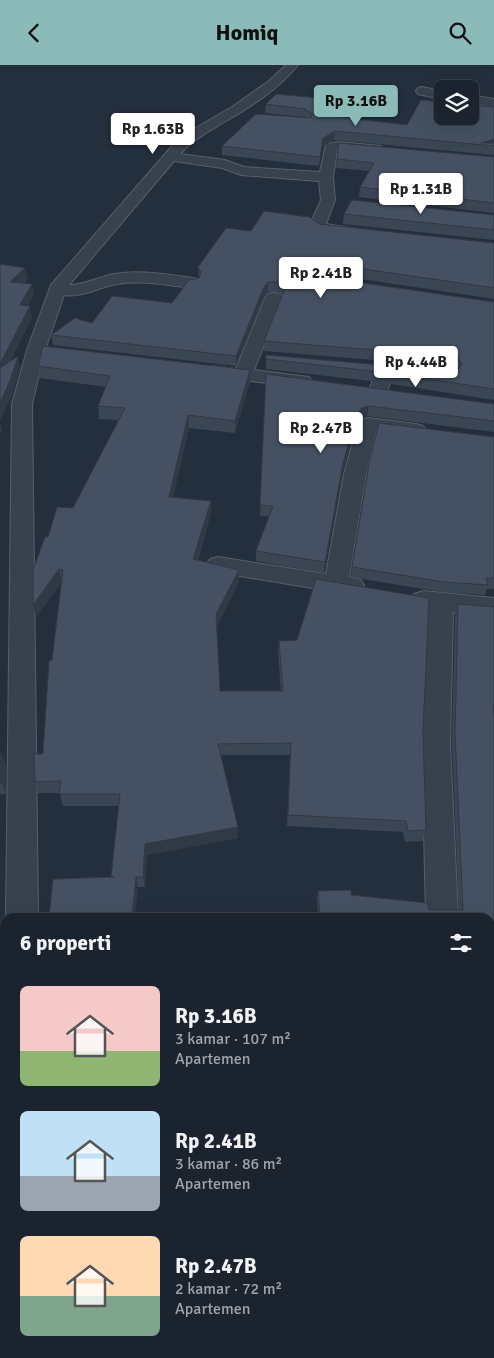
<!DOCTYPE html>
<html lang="id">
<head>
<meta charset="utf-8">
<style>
  :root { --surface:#1b232e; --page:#282f3a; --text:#f1f3f6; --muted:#a0a4aa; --line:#39404a; --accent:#8bbbb9 }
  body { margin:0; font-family:Signika,sans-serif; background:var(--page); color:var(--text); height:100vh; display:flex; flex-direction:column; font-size:19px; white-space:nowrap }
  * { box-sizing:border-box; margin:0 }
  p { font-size:16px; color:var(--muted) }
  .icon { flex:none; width:28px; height:28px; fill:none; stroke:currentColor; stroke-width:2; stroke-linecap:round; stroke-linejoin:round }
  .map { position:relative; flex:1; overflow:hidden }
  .sheet { position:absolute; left:0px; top:848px; width:495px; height:446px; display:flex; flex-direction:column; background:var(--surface); border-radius:15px 15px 0 0; box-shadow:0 5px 20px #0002,0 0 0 1px var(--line) }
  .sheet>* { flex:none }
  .tools { position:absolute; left:434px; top:15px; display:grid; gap:10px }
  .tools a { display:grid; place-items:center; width:45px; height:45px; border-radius:8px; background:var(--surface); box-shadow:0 5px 20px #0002,0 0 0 1px var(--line); font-size:25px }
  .price { position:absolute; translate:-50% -42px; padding:0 11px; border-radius:5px; background:#fff; color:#222; font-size:16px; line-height:32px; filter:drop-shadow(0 1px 2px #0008) }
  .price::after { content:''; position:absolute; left:50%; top:30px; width:15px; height:11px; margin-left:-8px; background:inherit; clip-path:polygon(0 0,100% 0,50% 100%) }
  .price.current { background:var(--accent); color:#111 }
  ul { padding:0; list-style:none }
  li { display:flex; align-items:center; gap:15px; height:125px; padding:0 20px }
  li span { display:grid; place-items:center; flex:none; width:140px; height:100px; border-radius:8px; color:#555 }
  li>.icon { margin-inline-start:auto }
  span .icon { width:60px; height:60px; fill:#fffc; stroke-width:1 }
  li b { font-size:21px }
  h2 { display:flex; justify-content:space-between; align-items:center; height:60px; padding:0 20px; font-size:21px }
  header { display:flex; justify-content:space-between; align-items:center; height:65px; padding:0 20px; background:var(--accent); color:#111; font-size:22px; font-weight:800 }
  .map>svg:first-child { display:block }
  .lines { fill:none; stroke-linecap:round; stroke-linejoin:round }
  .minor-casing { stroke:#565f6c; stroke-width:2 }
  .minor { fill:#38414e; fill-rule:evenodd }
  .wall { fill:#3b4654 }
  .shaded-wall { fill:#303945 }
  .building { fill:#455162; stroke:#303945 }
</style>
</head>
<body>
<header><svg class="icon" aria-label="back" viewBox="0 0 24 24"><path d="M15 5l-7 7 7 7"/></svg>Homiq<svg class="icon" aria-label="search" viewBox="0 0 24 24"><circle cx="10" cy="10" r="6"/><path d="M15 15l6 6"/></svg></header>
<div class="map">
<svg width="494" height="1293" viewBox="0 0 494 1293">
  <rect width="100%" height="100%" fill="#242f3e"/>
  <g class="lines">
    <defs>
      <g id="minor">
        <path d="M286,0H298C279,24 250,42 224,57C208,67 192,75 180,89L225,95L244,102L320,107L326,79L338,77L381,81L383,84L376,88L337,85L333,112L335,135L326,159L358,164L361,167L358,170C345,174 319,172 310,160L321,135L319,116L241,110L222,103L174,96L69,220C85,220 98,212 114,209C140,205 166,209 192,213L198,214L200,218L198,222L192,223C167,220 142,215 117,219C98,222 84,233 64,230L45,285L32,339L38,852H6L12,339L27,285L51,220L180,72L232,42L269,16Z"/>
        <polygon points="422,22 442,26 442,34 418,29 416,26 418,23"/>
        <polygon points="470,30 494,34 494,42 470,38"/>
        <polygon points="274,228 280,229 283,233 254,305 309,312 312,316 309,320 302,322 206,311 203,307 206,303 213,301 236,304 265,233 268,229"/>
        <polygon points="386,298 393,300 395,304 386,329 372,329 369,325 379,300"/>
        <polygon points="368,353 416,359 423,361 426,365 423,369 416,371 376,366 366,409 349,512 361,515 364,521 361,527 352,529 336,527 210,506 206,500 210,494 218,492 326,509 344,409 358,359 361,355"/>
        <polygon points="423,526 494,533 494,551 453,547 450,678 458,852 426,852 422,678 428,544 414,541 411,535 414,529"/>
        <polygon points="494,1003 494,1040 490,1041 490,1004"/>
        <polygon points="0,1026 5,1026 5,1110 0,1112"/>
      </g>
    </defs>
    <use href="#minor" class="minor-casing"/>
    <use href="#minor" class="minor"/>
  </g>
  <g class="wall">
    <polygon points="340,35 340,44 336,51 407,60 494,42 494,90 334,75 322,82 319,101 222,90 222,81 304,52 265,48 266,39"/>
    <polygon points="494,92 494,148 359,132 360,122 369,106 336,103 337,94"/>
    <polygon points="344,149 494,150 494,175 343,159"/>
    <polygon points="319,159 494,178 494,234 301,205 294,207 295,208 494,237 494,335 379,317 266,304 266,290 450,306 457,305 456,303 448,301 264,286 264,276 282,230 280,227 268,227 264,232 236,301 53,280 51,270 92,258 172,238 199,213 198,202 251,166"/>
    <polygon points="38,301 250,317 235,368 189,363 173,432 211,436 211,448 198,495 239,517 217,561 220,626 281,626 278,588 279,576 423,666 426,765 422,776 405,777 403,767 287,761 290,690 221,690 238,773 147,790 145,822 138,822 111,812 119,741 63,741 60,728 38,728 35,717 43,689 52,595 61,518 36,552 33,540 48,472 73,443 119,355 99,354 98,341 106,322 40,313"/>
    <polygon points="266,309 494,339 494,367 367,351 360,353 356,358 342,409 324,508 256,496 256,486 269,451 260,451"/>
    <polygon points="494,372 494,524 487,524 485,530 441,527 351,512 352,502"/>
    <polygon points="458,539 494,652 494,896 490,896 490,852 318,852 317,834 318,826 351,830 429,845 459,845 452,678 455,550"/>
    <polygon points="0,688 6,700 6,729 0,729"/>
    <polygon points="246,1289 302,1289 301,1293 258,1293"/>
  </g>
  <g class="shaded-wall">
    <polygon points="340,35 340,44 331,59 332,51"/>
    <polygon points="335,66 334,75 322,82 319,101 320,92 323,73"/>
    <polygon points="494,74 494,81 481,78"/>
    <polygon points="302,195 301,205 295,206 291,211 292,201 295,196"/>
    <polygon points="25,203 28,215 12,229 10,217"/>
    <polygon points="268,217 268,227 264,232 236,301 236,291 264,222"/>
    <polygon points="32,219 34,230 22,252 20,240"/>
    <polygon points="30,241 32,253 0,317 0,299"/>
    <polygon points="18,291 20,303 13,328 0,357 0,338"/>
    <polygon points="250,305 250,317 235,368 235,356"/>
    <polygon points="369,341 367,351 360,353 356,358 342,409 324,508 325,497 343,398 357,348 362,343"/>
    <polygon points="188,350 189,363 170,445 169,432"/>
    <polygon points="0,358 2,366 0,369"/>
    <polygon points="211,436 211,448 194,506 193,494"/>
    <polygon points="59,504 62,517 36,552 33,540"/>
    <polygon points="239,505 239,517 217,561 216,549"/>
    <polygon points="1,688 6,700 6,729 1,717"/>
    <polygon points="238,762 238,773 147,790 145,822 143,812 145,779"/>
    <polygon points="136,812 138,822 135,852 132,852"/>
    <polygon points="0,878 4,887 0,902"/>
  </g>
  <g class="building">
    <polygon points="276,29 340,35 332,51 407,60 421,35 442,37 442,51 470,51 470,40 494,42 494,74 481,78 494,78 494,81 335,66 323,73 320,92 222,81 256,49 311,53 312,49 305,44 266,39"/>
    <polygon points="339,78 494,92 494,138 360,122 374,98 337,94"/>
    <polygon points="352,135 494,150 494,165 344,149"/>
    <polygon points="264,146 309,152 319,159 494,178 494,223 302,195 295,196 292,201 295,208 494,237 494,324 381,307 266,294 266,290 450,306 458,304 462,299 458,293 450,291 264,276 285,224 280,217 268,217 264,222 236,291 51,270 75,253 92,258 112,231 172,238 189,215 199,213 201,207 198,202 226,163 251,166"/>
    <polygon points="0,199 25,203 10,217 32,219 20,240 30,241 0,299"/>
    <polygon points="43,281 250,305 235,356 188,350 169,432 211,436 193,494 239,505 216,549 220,626 283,626 279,576 297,575 316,514 429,533 423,666 426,765 408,766 406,756 288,750 291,678 218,679 238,762 145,779 143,812 136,812 132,852 49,852 53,814 114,812 111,812 120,729 59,729 61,716 35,717 34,689 43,689 49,596 52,595 63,505 59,504 33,540 33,505 45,472 48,472 57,442 73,443 125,343 98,341 110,311 38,301"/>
    <polygon points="18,291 10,316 0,338 0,303"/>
    <polygon points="266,309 494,339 494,356 369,341 362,343 357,348 343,398 325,497 256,486 273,441 260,440"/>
    <polygon points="379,358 494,372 494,513 486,513 488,520 444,517 352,502 369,399"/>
    <polygon points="458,539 494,542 494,640 493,640 494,652 494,887 490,887 490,852 320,852 318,826 351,825 351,830 427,838 429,845 463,845 455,668"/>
    <rect x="0" y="688" width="1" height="29"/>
    <polygon points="5,1176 5,1252 0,1251 0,1190"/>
    <polygon points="252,1289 302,1289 301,1293 264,1293"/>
  </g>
</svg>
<div class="tools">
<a><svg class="icon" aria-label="layers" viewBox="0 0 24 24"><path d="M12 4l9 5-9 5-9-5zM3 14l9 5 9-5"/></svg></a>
</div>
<b class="price current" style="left:356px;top:62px">Rp 3.16B</b>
<b class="price" style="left:153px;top:90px">Rp 1.63B</b>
<b class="price" style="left:421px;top:150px">Rp 1.31B</b>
<b class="price" style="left:321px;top:234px">Rp 2.41B</b>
<b class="price" style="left:416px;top:323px">Rp 4.44B</b>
<b class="price" style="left:321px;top:389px">Rp 2.47B</b>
<section class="sheet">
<h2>6 properti<svg class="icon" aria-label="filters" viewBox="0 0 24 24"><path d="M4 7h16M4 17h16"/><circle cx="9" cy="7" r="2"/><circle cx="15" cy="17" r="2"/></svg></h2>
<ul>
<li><span style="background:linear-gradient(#f6c9c9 65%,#8fb573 0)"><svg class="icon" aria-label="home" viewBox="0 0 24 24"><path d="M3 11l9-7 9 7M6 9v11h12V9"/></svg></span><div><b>Rp 3.16B</b><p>3 kamar · 107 m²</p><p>Apartemen</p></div></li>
<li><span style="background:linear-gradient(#bfe0f5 65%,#9aa5b1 0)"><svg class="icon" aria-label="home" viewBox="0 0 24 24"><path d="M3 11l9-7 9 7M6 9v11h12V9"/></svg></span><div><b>Rp 2.41B</b><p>3 kamar · 86 m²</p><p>Apartemen</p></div></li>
<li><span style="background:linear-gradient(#ffd9b3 60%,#7fa58c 0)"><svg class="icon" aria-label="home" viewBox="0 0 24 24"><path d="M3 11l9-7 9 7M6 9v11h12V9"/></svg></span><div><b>Rp 2.47B</b><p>2 kamar · 72 m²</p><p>Apartemen</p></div></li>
</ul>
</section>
</div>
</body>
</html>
